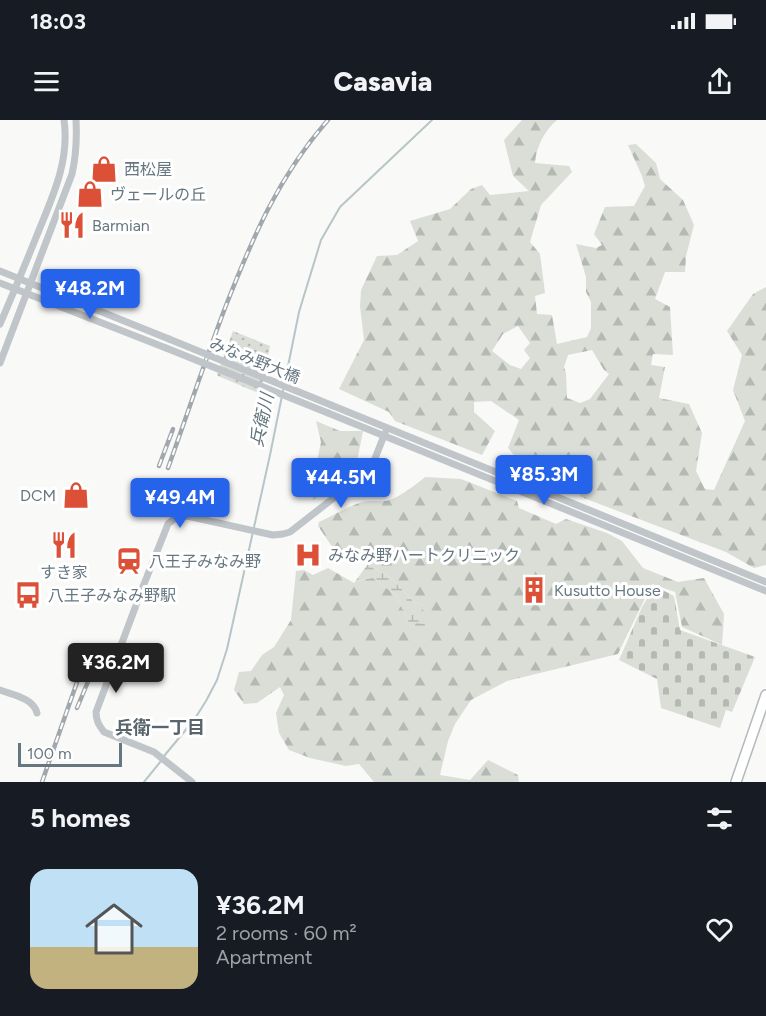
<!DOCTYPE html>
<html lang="en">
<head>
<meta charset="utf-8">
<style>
  :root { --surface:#171b24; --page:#20242c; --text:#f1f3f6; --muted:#9ea1a6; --accent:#2563eb }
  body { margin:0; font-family:Figtree,"Noto Sans JP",sans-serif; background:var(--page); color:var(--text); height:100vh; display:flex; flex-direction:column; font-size:22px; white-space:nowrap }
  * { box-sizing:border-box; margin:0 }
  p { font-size:20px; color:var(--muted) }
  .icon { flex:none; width:33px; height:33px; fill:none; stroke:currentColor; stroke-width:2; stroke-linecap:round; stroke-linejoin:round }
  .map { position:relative; height:662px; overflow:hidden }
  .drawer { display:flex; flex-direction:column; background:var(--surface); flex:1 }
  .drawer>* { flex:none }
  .scale { position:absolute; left:18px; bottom:15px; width:104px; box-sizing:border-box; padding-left:6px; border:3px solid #667781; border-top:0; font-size:16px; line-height:21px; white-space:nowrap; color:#667781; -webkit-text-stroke:4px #fff; paint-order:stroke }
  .price { position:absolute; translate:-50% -51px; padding:0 14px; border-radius:6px; background:var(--accent); color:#fff; font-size:20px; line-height:39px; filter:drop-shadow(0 2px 3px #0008) }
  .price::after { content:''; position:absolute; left:50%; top:36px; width:18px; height:14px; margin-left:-9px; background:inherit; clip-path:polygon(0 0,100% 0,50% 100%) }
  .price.selected { background:#222; color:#fff }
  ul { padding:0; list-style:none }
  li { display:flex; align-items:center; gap:18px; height:150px; padding:0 30px }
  li span { display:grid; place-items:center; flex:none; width:168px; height:120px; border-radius:18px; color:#555 }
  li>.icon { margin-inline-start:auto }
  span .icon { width:72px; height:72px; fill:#fffc; stroke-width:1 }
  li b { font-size:26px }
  h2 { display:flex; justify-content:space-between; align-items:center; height:72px; padding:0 30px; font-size:26px }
  .status { display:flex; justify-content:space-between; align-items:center; height:42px; padding:0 30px; background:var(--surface); direction:ltr }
  .status svg { height:16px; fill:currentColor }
  header { display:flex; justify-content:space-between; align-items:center; height:78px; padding:0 30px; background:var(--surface); font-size:27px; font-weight:800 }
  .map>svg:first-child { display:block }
  .forest { fill:url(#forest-firs); fill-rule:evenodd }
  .wetland { fill:url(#wetland-marsh) }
  .cemetery { fill:url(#cemetery-stones) }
  .park { fill:url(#park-dots) }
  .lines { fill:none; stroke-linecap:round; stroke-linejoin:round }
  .stream { stroke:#b8c5c8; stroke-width:2 }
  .tertiary-tunnel { stroke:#d4d8da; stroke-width:7; stroke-dasharray:7 3.5; stroke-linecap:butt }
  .trunk-casing { stroke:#b4b9bc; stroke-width:12 }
  .tertiary { stroke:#c0c5c9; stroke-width:7 }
  .trunk { stroke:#fff; stroke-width:9 }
  .rail-casing { stroke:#a0a8ad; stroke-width:4.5 }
  .rail { stroke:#fff; stroke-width:2; stroke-dasharray:7; stroke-linecap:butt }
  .tertiary-bridge { stroke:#c0c5c9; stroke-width:7 }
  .labels { text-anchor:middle; stroke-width:6; stroke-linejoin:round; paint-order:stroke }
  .poi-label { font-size:16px; fill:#667781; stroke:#fff; text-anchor:start }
  .street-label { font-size:16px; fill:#667781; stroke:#fff }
  .water-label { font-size:18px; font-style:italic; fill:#60767b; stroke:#fff }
  .neighbourhood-label { font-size:18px; font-weight:bold; fill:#58656c; stroke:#fff }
</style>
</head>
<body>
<div class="status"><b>18:03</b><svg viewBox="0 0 49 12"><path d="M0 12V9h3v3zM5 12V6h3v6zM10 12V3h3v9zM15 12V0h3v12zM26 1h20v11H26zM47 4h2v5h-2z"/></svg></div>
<header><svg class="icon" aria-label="menu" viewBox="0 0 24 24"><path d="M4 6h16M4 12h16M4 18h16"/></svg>Casavia<svg class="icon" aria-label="share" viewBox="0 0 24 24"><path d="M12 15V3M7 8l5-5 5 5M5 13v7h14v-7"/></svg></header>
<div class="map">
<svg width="766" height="662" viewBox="0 0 766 662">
  <defs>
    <pattern id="forest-firs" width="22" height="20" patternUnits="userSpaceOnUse" patternTransform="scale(1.5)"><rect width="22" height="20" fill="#daded7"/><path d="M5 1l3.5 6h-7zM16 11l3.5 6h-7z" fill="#b5b9b4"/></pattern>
    <pattern id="wetland-marsh" width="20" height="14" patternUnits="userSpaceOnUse" patternTransform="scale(1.5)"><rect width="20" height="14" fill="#daded7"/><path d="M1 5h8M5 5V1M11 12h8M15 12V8" fill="none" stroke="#b5b9b4"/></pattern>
    <pattern id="cemetery-stones" width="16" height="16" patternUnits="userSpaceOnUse" patternTransform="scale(1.5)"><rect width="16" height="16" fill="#daded7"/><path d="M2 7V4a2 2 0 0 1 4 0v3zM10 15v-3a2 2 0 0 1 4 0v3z" fill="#b5b9b4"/></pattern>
    <pattern id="park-dots" width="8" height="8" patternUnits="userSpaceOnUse" patternTransform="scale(1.5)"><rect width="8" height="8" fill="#daded7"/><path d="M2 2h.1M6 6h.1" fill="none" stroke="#b5b9b4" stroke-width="1.8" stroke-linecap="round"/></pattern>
  </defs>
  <rect width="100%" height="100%" fill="#f9f9f7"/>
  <g class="forest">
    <path d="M522,0H557C545,10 536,27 535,43L569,46L572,52L541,85L530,122L540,134L545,173L535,176L537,194L552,195L557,224L587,217L591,208V182L586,172V157L576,124L596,128L602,125L594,114L605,87L634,86L645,66L642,56L628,25L636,24L656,43L660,59L683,80L694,105L686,136L685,152H665L655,179L670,187L673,235L653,234L651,245L665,247L659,278L689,284L702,313L696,351L705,369L714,370L745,301L733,270L742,235L727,211L753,174L766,167V445L754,448L726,432L581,377L571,360L554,352L546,362L530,355L508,328L519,300L491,281L474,282V292L495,311L482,335L395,301L389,292L339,269L364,220L360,186L361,170L377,136L397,135L418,121L410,101L450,89L471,69L482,65L490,75L529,71L513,56L504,20ZM518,206L530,223L524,230L530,238L521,249L510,245L492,231L503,214ZM592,230L604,250L609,254L590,279L580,283L567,278L566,253L564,247L568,235Z"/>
    <polygon points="316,301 340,311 363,311 358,336 353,354 313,380 313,360 321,322"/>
    <path d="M425,357L461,359L517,381L519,388L556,404L566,399L607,413L622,421L643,448L678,462L704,458L724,494L722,525L682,507L675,472L652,464L618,534L507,561L471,580L455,604L448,621L440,655L470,660L488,640L518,655L519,662H374L359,644L346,646L310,638L289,630L279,613L276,593L284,575L280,567L257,583L244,584L234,570L239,552L251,551L262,535L274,527L291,500L296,451L304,450L313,455L328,448L354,463L363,459L373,458L396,475L409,503L423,486L413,481L392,459L362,440L359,444L333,428L318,406L319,402C334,395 347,387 362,382C370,380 378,382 385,381C396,380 417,364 425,357Z"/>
  </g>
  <polygon class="wetland" points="368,444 392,459 413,481 423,486 424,504 409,503 396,475 373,458 363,459 354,463"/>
  <polygon class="cemetery" points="655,466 674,476 680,510 755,537 732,592 726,590 720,608 661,588 657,559 619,540 642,487"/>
  <polygon class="park" points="233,211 270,226 261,274 218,256 217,254"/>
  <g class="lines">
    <g class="stream">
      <polyline points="164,636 194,600 206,581 217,560 227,529 270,335 299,192 321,120 340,87 432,0"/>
      <polyline points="144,662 161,641"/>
    </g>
    <polyline class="tertiary-tunnel" points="135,488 142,469"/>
    <defs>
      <polyline id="trunk" points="736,662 766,575"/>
    </defs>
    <use href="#trunk" class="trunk-casing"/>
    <g class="tertiary">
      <polyline points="0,151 169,219"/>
      <polyline points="0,163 166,228"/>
      <path d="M0,204C13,174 25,145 37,115C52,78 70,41 64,0"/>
      <path d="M0,243L72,54C76,36 77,19 76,0"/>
      <polyline points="331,285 766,462"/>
      <polyline points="328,293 766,471"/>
      <polyline points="142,469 168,404 176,397 187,396 273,415 283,414 290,412 367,352 374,341 385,313"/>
      <path d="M135,488L96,592C96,601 99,605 104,612L154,632L192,662"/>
      <path d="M0,570C13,575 33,578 37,593"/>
    </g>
    <use href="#trunk" class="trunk"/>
    <defs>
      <g id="rail">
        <polyline points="159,346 173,309"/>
        <path d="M168,348C187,295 205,241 225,188C252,119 278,57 328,0"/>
        <polyline points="77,588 92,552"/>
        <polyline points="42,662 82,548"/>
      </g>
    </defs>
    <use href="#rail" class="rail-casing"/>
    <use href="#rail" class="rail"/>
    <g class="tertiary-bridge">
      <polyline points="169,219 331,285"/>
      <polyline points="166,228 328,293"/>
    </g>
  </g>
  <defs>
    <symbol id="shop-bare" viewBox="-9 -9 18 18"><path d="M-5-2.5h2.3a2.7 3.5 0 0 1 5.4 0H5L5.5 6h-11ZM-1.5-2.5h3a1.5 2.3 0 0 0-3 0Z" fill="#db5036" stroke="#fff" stroke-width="2.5" paint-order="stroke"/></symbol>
    <symbol id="restaurant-bare" viewBox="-9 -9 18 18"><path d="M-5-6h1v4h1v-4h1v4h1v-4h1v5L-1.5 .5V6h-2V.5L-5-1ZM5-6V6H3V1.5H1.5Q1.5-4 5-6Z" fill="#db5036" stroke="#fff" stroke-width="2.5" paint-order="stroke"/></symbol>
    <symbol id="hospital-bare" viewBox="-9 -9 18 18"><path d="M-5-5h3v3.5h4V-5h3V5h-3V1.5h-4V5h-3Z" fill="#db5036" stroke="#fff" stroke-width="2.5" paint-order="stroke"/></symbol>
    <symbol id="station-bare" viewBox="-9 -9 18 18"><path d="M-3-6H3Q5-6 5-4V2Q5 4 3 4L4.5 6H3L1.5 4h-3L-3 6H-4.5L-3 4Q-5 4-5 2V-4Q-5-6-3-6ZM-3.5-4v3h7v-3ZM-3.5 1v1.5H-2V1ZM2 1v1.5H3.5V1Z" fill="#db5036" stroke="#fff" stroke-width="2.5" paint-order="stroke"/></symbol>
    <symbol id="building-bare" viewBox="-9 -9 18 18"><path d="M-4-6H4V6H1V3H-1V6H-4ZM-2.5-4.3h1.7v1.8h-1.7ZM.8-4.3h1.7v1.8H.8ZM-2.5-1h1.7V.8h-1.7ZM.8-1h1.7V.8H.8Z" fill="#db5036" stroke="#fff" stroke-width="2.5" paint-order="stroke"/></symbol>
    <symbol id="bus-bare" viewBox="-9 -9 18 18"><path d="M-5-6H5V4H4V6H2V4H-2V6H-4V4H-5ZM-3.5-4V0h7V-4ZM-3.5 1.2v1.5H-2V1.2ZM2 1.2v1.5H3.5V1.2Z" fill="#db5036" stroke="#fff" stroke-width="2.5" paint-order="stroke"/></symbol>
  </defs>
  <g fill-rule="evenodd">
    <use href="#shop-bare" x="85" y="30" width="38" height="38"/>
    <use href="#shop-bare" x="71" y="55" width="38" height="38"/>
    <use href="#restaurant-bare" x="53" y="86" width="38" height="38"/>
    <use href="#shop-bare" x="57" y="356" width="38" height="38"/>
    <use href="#restaurant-bare" x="45" y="406" width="38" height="38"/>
    <use href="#hospital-bare" x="289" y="416" width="38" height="38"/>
    <use href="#station-bare" x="110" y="422" width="38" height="38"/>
    <use href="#building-bare" x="515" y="451" width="38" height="38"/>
    <use href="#bus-bare" x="9" y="456" width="38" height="38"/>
  </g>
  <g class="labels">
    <g class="poi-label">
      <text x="124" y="55">西松屋</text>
      <text x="110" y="80">ヴェールの丘</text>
      <text x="92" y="111">Barmian</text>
      <text x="56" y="381" text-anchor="end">DCM</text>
      <text x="328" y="441">みなみ野ハートクリニック</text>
      <text x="149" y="447">八王子みなみ野</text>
      <text x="64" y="458" text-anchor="middle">すき家</text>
      <text x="554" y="476">Kusutto House</text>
      <text x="48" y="481">八王子みなみ野駅</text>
    </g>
    <g class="street-label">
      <text transform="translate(255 240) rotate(22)" y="6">みなみ野大橋</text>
    </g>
    <g class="water-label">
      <text transform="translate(262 300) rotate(-78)" y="6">兵衛川</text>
    </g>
    <g class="neighbourhood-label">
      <text x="160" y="614">兵衛一丁目</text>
    </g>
  </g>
</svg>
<div class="scale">100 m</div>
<b class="price" style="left:90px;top:200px">¥48.2M</b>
<b class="price" style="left:544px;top:386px">¥85.3M</b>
<b class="price" style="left:341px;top:389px">¥44.5M</b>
<b class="price" style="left:180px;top:409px">¥49.4M</b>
<b class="price selected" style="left:116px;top:574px">¥36.2M</b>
</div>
<section class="drawer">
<h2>5 homes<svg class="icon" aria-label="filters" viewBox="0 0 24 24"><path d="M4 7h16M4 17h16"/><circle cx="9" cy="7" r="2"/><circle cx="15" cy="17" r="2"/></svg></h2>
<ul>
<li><span style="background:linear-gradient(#bfe0f5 65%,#c2b280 0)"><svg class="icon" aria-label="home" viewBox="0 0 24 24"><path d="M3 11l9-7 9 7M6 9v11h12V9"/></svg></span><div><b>¥36.2M</b><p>2 rooms · 60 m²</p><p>Apartment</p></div><svg class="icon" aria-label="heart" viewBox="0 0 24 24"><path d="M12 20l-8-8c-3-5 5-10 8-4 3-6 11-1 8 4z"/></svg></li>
</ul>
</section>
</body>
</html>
